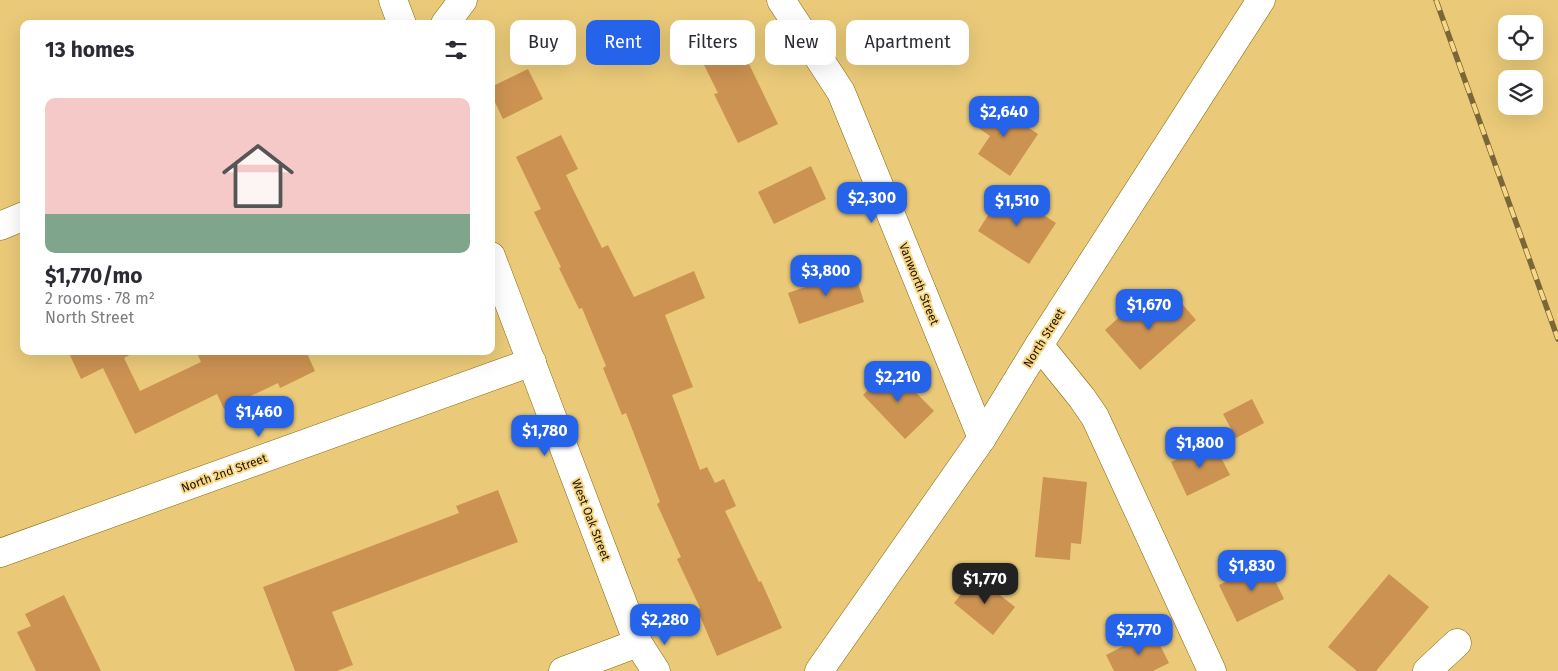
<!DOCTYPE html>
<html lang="en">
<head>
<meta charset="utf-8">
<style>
  :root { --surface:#fff; --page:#f7f7f7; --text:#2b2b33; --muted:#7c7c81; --accent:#2563eb }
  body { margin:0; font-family:"Fira Sans",sans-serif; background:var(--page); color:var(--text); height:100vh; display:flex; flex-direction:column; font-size:19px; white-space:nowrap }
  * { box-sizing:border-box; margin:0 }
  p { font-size:16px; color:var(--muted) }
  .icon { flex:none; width:28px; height:28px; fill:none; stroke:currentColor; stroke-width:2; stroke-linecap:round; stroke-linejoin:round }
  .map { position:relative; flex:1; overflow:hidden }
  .details { position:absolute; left:20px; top:20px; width:475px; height:335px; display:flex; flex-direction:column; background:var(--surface); border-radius:10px; box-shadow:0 5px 20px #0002 }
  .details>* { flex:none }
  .guide { position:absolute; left:510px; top:20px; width:475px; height:45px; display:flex; gap:10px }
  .buttons { position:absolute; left:1498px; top:15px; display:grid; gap:10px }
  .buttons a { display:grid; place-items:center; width:45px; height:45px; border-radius:10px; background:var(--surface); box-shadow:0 5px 20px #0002; font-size:25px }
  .price { position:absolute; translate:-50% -42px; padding:0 11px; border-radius:10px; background:var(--accent); color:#fff; font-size:16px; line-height:32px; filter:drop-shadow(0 1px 2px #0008) }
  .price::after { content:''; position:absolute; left:50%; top:30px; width:15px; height:11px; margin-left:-8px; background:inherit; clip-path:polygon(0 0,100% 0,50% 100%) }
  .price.on { background:#222; color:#fff }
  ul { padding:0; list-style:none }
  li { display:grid; align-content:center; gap:10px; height:265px; padding:0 25px }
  li span { display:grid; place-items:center; height:155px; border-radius:10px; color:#555 }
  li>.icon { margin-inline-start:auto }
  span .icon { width:90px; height:90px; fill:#fffc; stroke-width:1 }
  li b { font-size:21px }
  h2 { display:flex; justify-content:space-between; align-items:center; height:60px; padding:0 25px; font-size:21px }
  .chip { padding:0 18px; border-radius:10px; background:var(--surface); box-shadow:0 5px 20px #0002; font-size:18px; line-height:45px }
  .chip.on { background:var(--accent); color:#fff }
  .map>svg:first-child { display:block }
  .building { fill:#cb9252 }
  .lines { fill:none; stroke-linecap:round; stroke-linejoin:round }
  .minor-casing { stroke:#846604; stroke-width:29 }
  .minor { stroke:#fff; stroke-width:28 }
  .rail-casing { stroke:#7a6637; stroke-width:5.5 }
  .rail { stroke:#f8d786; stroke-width:4; stroke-dasharray:11; stroke-linecap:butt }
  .labels { text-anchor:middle; stroke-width:4; stroke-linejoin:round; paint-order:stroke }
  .street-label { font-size:12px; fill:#1d1400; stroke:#f8d786 }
</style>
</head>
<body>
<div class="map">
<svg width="1558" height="671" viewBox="0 0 1558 671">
  <rect width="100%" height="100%" fill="#eaca79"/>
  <g class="building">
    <polygon points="736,32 751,63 749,64 778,124 738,143 714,94 718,93 697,51"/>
    <polygon points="528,69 543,99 503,119 491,94 491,87"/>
    <polygon points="988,101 1038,134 1010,176 978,154 990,136 973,124"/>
    <polygon points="561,135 578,169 566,175 602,248 608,245 634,297 694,271 705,298 665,315 693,387 672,395 700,470 707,467 715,483 724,479 736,506 725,511 759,582 761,581 782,628 717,656 697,609 700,608 677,559 681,557 657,504 660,502 626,413 622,415 603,368 606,366 582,308 579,309 559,268 561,267 534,212 541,209 516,157"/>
    <polygon points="811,166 826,199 774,224 758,192"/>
    <polygon points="1004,190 1056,223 1029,264 978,231"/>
    <polygon points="854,270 864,302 799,324 788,293"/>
    <polygon points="1178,299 1196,320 1140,370 1105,330 1136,302 1153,321"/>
    <polygon points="68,351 137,351 124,358 140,391 201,362 196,351 306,351 315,371 280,388 278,383 224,409 217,394 135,434 103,368 81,379"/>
    <polygon points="891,367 934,411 905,439 863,395"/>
    <polygon points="1252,399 1264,423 1236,438 1223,414"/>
    <polygon points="1213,442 1230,475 1187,496 1171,462"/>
    <polygon points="1043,477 1087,482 1081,544 1071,543 1070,560 1035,557"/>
    <polygon points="498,490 518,542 332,612 353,665 337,671 295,671 263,587 459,513 456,506"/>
    <polygon points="1266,562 1284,599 1237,622 1219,585"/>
    <polygon points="1389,574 1429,607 1376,671 1357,671 1328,647"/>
    <polygon points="976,576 1015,607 993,635 954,603"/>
    <polygon points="64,595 101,671 36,671 17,632 31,626 25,614"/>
    <polygon points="1153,631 1169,663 1153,671 1114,671 1106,655"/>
  </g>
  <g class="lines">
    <defs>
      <g id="minor">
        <polyline points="393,0 402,24"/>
        <polyline points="781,0 841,92 982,438"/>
        <polyline points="445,24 463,0"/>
        <polyline points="0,226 24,216"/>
        <polyline points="491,256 638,643 656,671"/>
        <polyline points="1039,345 1082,398 1095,417 1212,671"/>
        <polyline points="0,553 532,362"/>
        <polyline points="563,671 638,643"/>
        <polyline points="819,671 982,438 1039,345 1261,0"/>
        <polyline points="1427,671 1457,643"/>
      </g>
    </defs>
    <use href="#minor" class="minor-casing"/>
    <use href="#minor" class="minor"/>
    <defs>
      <polyline id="rail" points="1436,0 1558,339"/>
    </defs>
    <use href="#rail" class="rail-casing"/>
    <use href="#rail" class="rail"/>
  </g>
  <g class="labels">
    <g class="street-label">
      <text transform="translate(919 284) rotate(68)" y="4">Vanworth Street</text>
      <text transform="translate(1044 338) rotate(-58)" y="4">North Street</text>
      <text transform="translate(224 473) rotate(-20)" y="4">North 2nd Street</text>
      <text transform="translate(591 520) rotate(69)" y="4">West Oak Street</text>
    </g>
  </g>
</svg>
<div class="buttons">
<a><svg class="icon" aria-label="locate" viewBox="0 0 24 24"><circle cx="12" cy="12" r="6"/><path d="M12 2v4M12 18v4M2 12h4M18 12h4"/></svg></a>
<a><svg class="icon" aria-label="layers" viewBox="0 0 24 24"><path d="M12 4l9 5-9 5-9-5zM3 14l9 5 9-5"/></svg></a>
</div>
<b class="price" style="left:1004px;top:138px">$2,640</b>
<b class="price" style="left:872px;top:224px">$2,300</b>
<b class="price" style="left:1017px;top:227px">$1,510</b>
<b class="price" style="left:826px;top:297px">$3,800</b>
<b class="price" style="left:1149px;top:331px">$1,670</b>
<b class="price" style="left:898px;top:403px">$2,210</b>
<b class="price" style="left:259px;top:438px">$1,460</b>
<b class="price" style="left:545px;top:457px">$1,780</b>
<b class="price" style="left:1200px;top:469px">$1,800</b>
<b class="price" style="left:1252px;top:592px">$1,830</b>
<b class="price on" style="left:985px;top:605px">$1,770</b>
<b class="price" style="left:665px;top:646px">$2,280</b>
<b class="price" style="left:1139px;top:656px">$2,770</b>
<div class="guide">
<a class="chip">Buy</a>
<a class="chip on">Rent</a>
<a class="chip">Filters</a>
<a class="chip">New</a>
<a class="chip">Apartment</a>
</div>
<section class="details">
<h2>13 homes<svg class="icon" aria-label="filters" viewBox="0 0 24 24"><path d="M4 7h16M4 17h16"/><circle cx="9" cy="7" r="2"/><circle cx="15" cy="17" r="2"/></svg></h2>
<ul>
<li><span style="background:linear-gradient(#f6c9c9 75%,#7fa58c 0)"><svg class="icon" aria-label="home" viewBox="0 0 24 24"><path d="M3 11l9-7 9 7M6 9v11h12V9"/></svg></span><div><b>$1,770/mo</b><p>2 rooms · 78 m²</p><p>North Street</p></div></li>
</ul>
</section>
</div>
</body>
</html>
